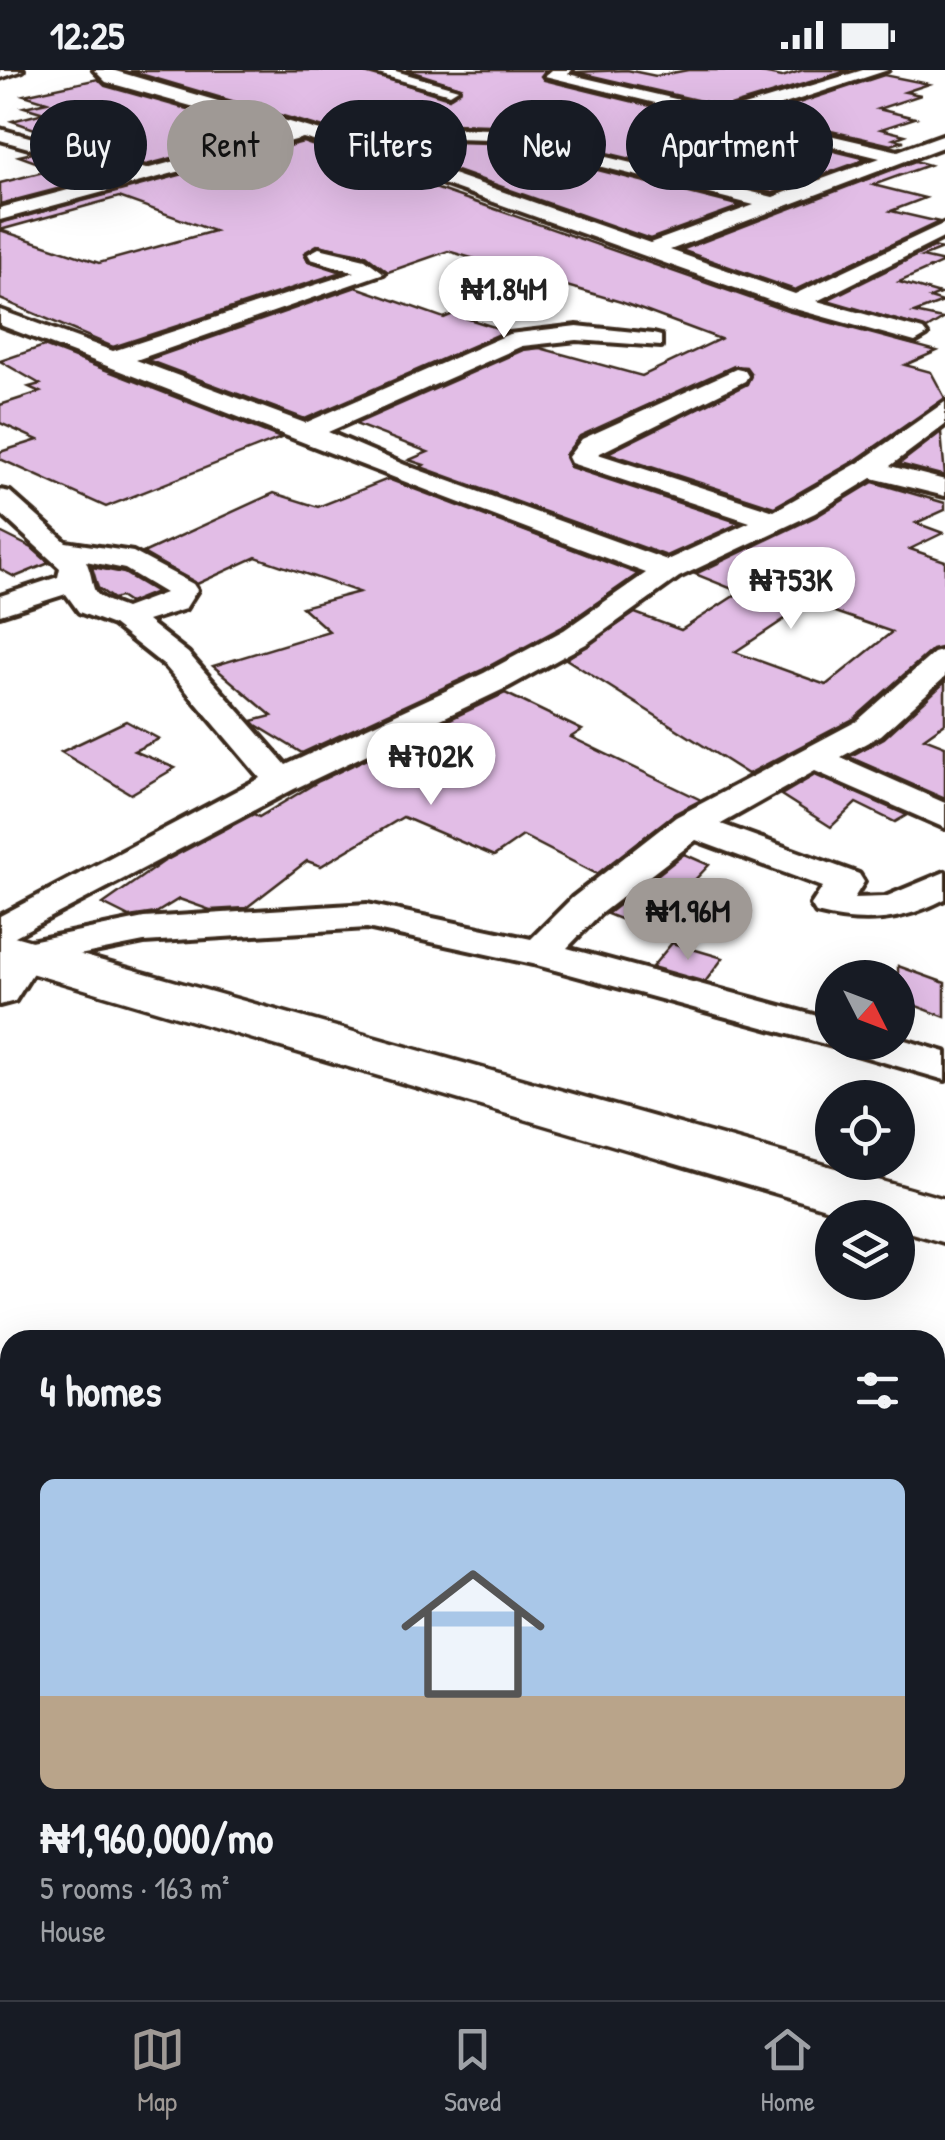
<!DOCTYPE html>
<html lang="en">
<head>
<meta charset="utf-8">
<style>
  :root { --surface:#171b24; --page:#20242c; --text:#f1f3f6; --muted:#9ea1a6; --line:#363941; --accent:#9f9995 }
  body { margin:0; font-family:"Patrick Hand",sans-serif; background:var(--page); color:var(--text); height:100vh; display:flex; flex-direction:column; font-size:38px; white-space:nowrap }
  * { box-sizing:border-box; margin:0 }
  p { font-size:32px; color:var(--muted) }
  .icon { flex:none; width:55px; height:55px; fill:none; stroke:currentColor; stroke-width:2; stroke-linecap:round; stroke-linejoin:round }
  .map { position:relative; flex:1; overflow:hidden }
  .panel { position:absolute; left:0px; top:1260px; width:945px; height:670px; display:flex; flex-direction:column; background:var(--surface); border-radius:30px 30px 0 0; box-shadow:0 10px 40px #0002 }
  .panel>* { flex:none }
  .guide { position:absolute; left:30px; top:30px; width:885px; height:90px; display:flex; gap:20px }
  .needle { width:65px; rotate:132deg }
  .controls { position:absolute; left:815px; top:890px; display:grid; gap:20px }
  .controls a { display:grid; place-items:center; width:100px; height:100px; border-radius:50%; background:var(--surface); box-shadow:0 10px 40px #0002; font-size:50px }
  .price { position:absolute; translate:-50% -85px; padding:0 22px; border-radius:35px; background:#fff; color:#222; font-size:32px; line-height:65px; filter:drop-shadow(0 2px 5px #0008) }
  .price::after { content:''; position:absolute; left:50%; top:60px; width:30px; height:22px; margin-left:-15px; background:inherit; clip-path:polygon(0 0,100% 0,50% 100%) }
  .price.current { background:var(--accent); color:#111 }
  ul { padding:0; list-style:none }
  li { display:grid; align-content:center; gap:20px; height:530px; padding:0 40px }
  li span { display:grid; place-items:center; height:310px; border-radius:15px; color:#555 }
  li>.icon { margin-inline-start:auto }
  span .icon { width:180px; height:180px; fill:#fffc; stroke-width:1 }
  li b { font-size:42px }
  h2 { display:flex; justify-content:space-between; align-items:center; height:120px; padding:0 40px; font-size:42px }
  .chip { padding:0 35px; border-radius:45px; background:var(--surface); box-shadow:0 10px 40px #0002; font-size:35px; line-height:90px }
  .chip.current { background:var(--accent); color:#111 }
  .status { display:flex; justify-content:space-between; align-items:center; height:70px; padding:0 50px; background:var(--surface); direction:ltr }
  .status svg { height:28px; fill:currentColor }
  .tab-bar { display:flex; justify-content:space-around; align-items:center; height:140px; border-top:2px solid var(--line); background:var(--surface); font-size:28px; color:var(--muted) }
  .tab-bar a { display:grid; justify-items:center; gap:5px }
  .tab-bar .current { color:var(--accent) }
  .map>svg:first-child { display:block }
  .building { fill:#e2bde6; stroke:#3b2a1e; stroke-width:2.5; fill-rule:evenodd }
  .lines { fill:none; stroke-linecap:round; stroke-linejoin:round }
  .minor-casing { stroke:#3b2a1e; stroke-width:8 }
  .major-casing { stroke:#3b2a1e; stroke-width:7 }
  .minor { fill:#fff; fill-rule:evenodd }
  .major { fill:#fff; fill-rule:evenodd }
</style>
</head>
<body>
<div class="status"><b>12:25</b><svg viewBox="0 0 49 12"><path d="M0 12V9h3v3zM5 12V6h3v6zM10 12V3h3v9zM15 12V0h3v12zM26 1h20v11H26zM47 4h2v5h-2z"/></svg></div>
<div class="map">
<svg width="945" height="1930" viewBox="0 0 945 1930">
  <rect width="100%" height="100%" fill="#fff"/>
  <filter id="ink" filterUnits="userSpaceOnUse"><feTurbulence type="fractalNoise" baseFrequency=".01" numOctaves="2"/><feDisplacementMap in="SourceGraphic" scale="20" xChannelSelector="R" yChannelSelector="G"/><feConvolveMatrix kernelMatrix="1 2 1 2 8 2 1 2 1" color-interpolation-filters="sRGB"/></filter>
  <g filter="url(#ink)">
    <g class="building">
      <polygon points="360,0 449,28 461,17 406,0 546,0 541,6 544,10 867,89 773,123 490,55 452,54 375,73 130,1"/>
      <polygon points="627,0 656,6 688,0 746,0 782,7 803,0 850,0 727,37 575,2"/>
      <polygon points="884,5 929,14 905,22 921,25 878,39 915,48 881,59 905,65 894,69 904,71 891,75 762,45"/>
      <polygon points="98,9 105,16 269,62 146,95 70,74 74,73 12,51 44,43 24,37 47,32 24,25"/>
      <polygon points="303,72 787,241 937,281 905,295 931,302 945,328 856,390 774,437 608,383 747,314 751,304 746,297 734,296 580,366 565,385 570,397 740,453 667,486 421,397 424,395 409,390 428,382 355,354 523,280 540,278 642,306 720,269 621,232 448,181 388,202 366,185 317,175 304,183 308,191 342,202 113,277 0,229 0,160 99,193 214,161 119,127 0,160 0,153"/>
      <polygon points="453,72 490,73 741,136 650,169 408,84"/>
      <polygon points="32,83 111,105 0,134 0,113 55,99 19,86"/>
      <polygon points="915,91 929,95 873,115 925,128 891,141 939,152 795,220 681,180"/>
      <polygon points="934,177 942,179 922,187 944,192 899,212 940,224 930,228 943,232 914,243 943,249 927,259 827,230"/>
      <polygon points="356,217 444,248 453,244 507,261 305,349 147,290"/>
      <polygon points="44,276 160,321 281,368 106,437 0,389 0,382 38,370 0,353 0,335 40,322 29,317 40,314 0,291"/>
      <polygon points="941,362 945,406 899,394"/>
      <polygon points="388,409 638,504 562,557 482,600 302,683 256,655 252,651 272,646 213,596 329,561 302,537 359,522 256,487 197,514 143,483 274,423 318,437"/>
      <path d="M873,412L945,433V440L916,453L943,463L910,479L945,491V577L932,580L855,648L748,704L566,589L635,543L681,560L740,522L695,504L817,446ZM809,533L892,562L826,615L735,582Z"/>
      <polygon points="0,462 32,478 49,493 15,507 0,499"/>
      <polygon points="92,497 124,503 156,522 129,533 120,527 113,529 98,518"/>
      <polygon points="945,612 945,653 924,668 945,676 945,729 849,687 884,668"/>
      <polygon points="505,623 582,660 571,667 701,730 674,744 597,804 523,766 494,786 403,747 321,796 307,791 246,838 210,840 179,829 156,843 129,847 103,834 163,792 254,744 259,747 319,711"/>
      <polygon points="126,651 159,669 134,681 175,698 131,724 61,682"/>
      <polygon points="815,705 907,745 895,752 856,733 831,757 781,725"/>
      <polygon points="684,784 709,795 647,860 607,844"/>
      <polygon points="672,873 723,888 705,912 652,897"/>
      <polygon points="898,896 945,913 945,947 898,929"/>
    </g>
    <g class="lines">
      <defs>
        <g id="minor">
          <polygon points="0,0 23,0 0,8"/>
          <path d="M94,0H112L375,77L453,58L490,59L773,127L880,88L545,6L552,0H572L568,4L727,41L863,0H888L748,46L898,81L945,64V76L670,180L795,224L945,153V167L817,231L923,260L927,265L915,272L788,237L368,87L303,68L0,150V138L125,105L0,70V59L146,99L283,62L106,12ZM453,68L490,69L754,135L650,173L395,84Z"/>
          <polygon points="364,0 392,0 458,19 450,24"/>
          <path d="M319,178L365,189L384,203L136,290L305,353L509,264L577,256L653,264L661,266V276L577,270L522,276L328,362L405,395L667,490L750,452L571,393L568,387L582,369L736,299L745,301L748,306L745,311L598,384L774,441L858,393L945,332V355L890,396L945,410V426L872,408L815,443L679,507L586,574L508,617L294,719L0,874V846L260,708L166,597L113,555L79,542L66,524L0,545V526L58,507L60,498L0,443V420L10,422L66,472L133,482L193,514L197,520L185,539L147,551L188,583L286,695L484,603L564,560L646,503C429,423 216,337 0,255V240L113,281L355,202L311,189L308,184ZM86,491L125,499L165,523L125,538C83,522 99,522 86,491Z"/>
          <path d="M945,580V607L881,665L841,687L945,733V758L815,701L721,754L859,804L864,812L854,828L885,827L945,802V829C901,852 864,855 816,843L811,835L823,817L696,770L600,844L567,878L832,950V972H898V968L945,982V1010L849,982L844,973L832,976L533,894L367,858L144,872L39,893L15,931L0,935V891L11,875L144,848L367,834L531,869L572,828L676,747L857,651L934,583Z"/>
        </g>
        <polygon id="major" points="0,862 945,1129 945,1173 898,1159 898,1148 859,1148 0,894"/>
      </defs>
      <use href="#minor" class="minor-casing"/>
      <use href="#major" class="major-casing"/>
      <use href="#minor" class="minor"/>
      <use href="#major" class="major"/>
    </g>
  </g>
</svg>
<div class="controls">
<a><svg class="needle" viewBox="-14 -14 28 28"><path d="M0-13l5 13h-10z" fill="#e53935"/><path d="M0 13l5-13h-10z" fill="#9ea1a6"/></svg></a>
<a><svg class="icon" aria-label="locate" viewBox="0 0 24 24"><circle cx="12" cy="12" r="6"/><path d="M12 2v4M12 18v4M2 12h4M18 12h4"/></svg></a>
<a><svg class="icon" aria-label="layers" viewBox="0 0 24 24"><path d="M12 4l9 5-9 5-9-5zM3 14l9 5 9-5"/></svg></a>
</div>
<b class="price" style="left:504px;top:271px">₦1.84M</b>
<b class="price" style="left:791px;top:562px">₦753K</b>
<b class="price" style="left:431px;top:738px">₦702K</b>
<b class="price current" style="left:688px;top:893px">₦1.96M</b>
<div class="guide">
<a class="chip">Buy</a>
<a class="chip current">Rent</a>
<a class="chip">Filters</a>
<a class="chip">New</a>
<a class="chip">Apartment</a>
</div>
<section class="panel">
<h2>4 homes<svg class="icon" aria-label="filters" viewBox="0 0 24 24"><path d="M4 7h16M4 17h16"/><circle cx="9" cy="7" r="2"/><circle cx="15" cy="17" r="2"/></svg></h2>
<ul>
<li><span style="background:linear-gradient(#a9c7e8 70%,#b9a48a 0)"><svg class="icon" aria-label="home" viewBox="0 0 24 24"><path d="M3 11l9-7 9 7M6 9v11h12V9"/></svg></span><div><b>₦1,960,000/mo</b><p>5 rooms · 163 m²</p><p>House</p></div></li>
</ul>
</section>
</div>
<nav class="tab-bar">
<a class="current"><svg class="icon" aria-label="map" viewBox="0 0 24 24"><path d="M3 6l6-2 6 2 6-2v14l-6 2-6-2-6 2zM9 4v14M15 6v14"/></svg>Map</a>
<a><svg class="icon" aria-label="saved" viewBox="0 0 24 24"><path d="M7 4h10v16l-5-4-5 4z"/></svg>Saved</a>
<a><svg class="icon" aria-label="home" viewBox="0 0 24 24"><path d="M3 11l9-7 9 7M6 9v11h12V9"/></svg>Home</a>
</nav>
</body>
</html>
